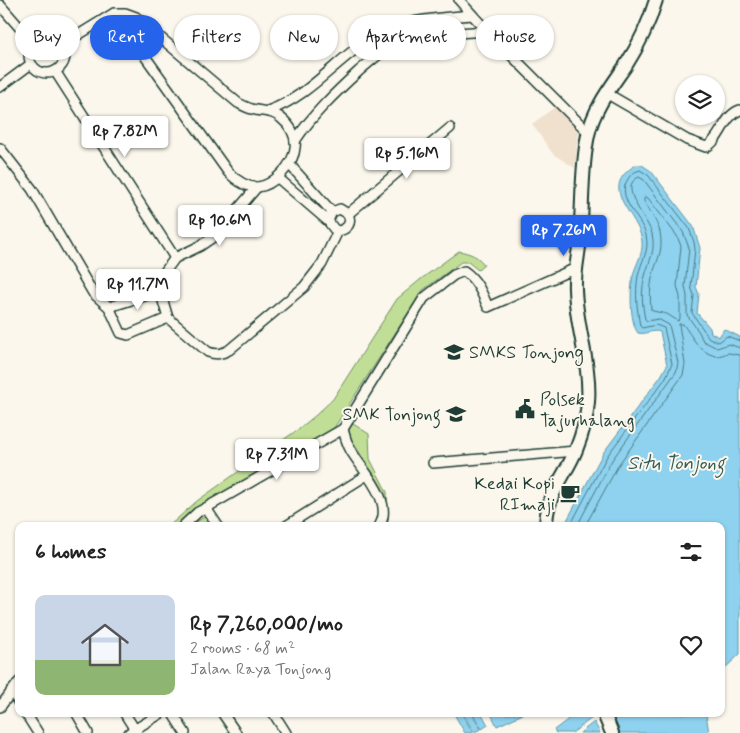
<!DOCTYPE html>
<html lang="en">
<head>
<meta charset="utf-8">
<style>
  :root { --surface:#fff; --page:#f2f2f2; --text:#222; --muted:#767676; --line:#e0e0e0; --accent:#2563eb }
  body { margin:0; font-family:Mynerve,sans-serif; background:var(--page); color:var(--text); height:100vh; display:flex; flex-direction:column; font-size:19px; white-space:nowrap }
  * { box-sizing:border-box; margin:0 }
  p { font-size:16px; color:var(--muted) }
  .icon { flex:none; width:28px; height:28px; fill:none; stroke:currentColor; stroke-width:2; stroke-linecap:round; stroke-linejoin:round }
  .map { position:relative; flex:1; overflow:hidden }
  .side { position:absolute; left:15px; top:522px; width:710px; height:195px; display:flex; flex-direction:column; background:var(--surface); border-radius:10px; box-shadow:0 1px 4px #0004 }
  .side>* { flex:none }
  .top-card { position:absolute; left:15px; top:15px; width:710px; height:45px; display:flex; gap:10px }
  .tools { position:absolute; left:675px; top:75px; display:grid; gap:10px }
  .tools a { display:grid; place-items:center; width:50px; height:50px; border-radius:50%; background:var(--surface); box-shadow:0 1px 4px #0004; font-size:25px }
  .price { position:absolute; translate:-50% -42px; padding:0 11px; border-radius:5px; background:#fff; color:#222; font-size:16px; line-height:32px; filter:drop-shadow(0 1px 2px #0008) }
  .price::after { content:''; position:absolute; left:50%; top:30px; width:15px; height:11px; margin-left:-8px; background:inherit; clip-path:polygon(0 0,100% 0,50% 100%) }
  .price.current { background:var(--accent); color:#fff }
  ul { padding:0; list-style:none }
  li { display:flex; align-items:center; gap:15px; height:125px; padding:0 20px }
  li+li { border-top:1px solid var(--line) }
  li span { display:grid; place-items:center; flex:none; width:140px; height:100px; border-radius:10px; color:#555 }
  li>.icon { margin-inline-start:auto }
  span .icon { width:60px; height:60px; fill:#fffc; stroke-width:1 }
  li b { font-size:21px }
  h2 { display:flex; justify-content:space-between; align-items:center; height:60px; padding:0 20px; font-size:21px }
  .tag { padding:0 18px; border-radius:22px; background:var(--surface); box-shadow:0 1px 4px #0004; font-size:18px; line-height:45px }
  .tag.current { background:var(--accent); color:#fff }
  .map>svg:first-child { display:block }
  .built { fill:#f0e0ce }
  .green { fill:#c1de96; stroke:#708e65 }
  .water { fill:#8ed2ef; stroke:#6296a4 }
  .lines { fill:none; stroke-linecap:round; stroke-linejoin:round }
  .shore { stroke:#4b797f; stroke-width:1 }
  .minor-casing { stroke:#1f3d34; stroke-width:12 }
  .secondary-casing { stroke:#1f3d34; stroke-width:16 }
  .minor { stroke:#fbf7ec; stroke-width:9 }
  .secondary { stroke:#fbf7ec; stroke-width:12 }
  .labels { text-anchor:middle; stroke-width:4; stroke-linejoin:round; paint-order:stroke }
  .poi-label { font-size:18px; fill:#1f3d34; stroke:#fbf7ec; text-anchor:start }
  .water-label { font-size:19px; font-style:italic; fill:#355b59; stroke:#fbf7ec }
</style>
</head>
<body>
<div class="map">
<svg width="740" height="733" viewBox="0 0 740 733">
  <rect width="100%" height="100%" fill="#fbf7ec"/>
  <filter id="ink" filterUnits="userSpaceOnUse"><feTurbulence type="fractalNoise" baseFrequency=".02" numOctaves="2"/><feDisplacementMap in="SourceGraphic" scale="10" xChannelSelector="R" yChannelSelector="G"/><feConvolveMatrix kernelMatrix="1 2 1 2 8 2 1 2 1" color-interpolation-filters="sRGB"/></filter>
  <g filter="url(#ink)">
    <polygon class="built" points="555,107 578,132 575,168 553,154 532,124"/>
    <g class="green">
      <path d="M459,251C469,253 479,256 484,265L478,270L468,262H461L423,290L334,428L180,526H169L197,501L300,428L316,415L333,399L397,299L421,279Z"/>
      <polygon points="350,422 369,434 370,459 387,492 388,526 382,526 379,484 346,431"/>
      <polygon points="206,516 212,526 190,526"/>
    </g>
    <g class="water">
      <path d="M636,165H642L651,171L693,226L700,248L696,287L699,294L697,313L710,328L711,333L719,337L724,329L740,337V654L721,672V526H564L603,453L661,376L667,365L660,332C653,329 646,335 638,333C629,322 630,285 634,272C637,262 643,254 642,242C640,214 595,189 636,165Z"/>
      <polygon points="454,714 462,714 473,733 465,733"/>
      <polygon points="463,714 472,714 481,729 474,732"/>
      <polygon points="473,714 482,714 488,725 482,729"/>
      <polygon points="491,714 523,714 497,726"/>
      <polygon points="575,714 589,714 592,718 572,733 556,733 554,730"/>
      <polygon points="612,714 706,714 709,733 620,733"/>
      <polygon points="594,722 600,733 580,733"/>
    </g>
    <g class="lines">
      <g class="shore">
        <path d="M645,197L648,198L677,236L681,246L677,286L680,297V319L678,321L667,314L653,311L651,310C650,299 650,288 652,278C656,260 664,253 660,232C657,221 649,210 644,201Z"/>
        <path d="M570,526L607,456L665,379L672,364L664,328L656,325L642,328L640,326C637,309 635,293 638,276C641,261 650,251 646,235C641,217 615,198 628,179C631,174 634,172 640,170L648,175L689,228L694,242L695,249L691,287L694,295L692,313L709,338L719,342L727,336L740,341"/>
        <path d="M577,526L612,460L676,372L678,363L669,325L658,319L647,321L645,319C642,305 641,290 645,276C649,261 656,251 652,234C649,220 616,186 639,177L644,180L683,232L689,248L685,286L687,296V315L699,332L703,341L717,348L729,344L740,348"/>
        <path d="M585,526L619,464L683,375L685,364L679,324H683C692,336 699,353 716,356C721,356 724,354 728,353C732,353 736,355 740,355"/>
      </g>
      <defs>
        <g id="minor">
          <polyline points="459,0 487,31 588,132"/>
          <polyline points="0,5 33,43"/>
          <circle cx="47" cy="55" r="18"/>
          <path d="M62,45L114,13H125L136,17L238,103C244,106 249,109 256,110C266,112 273,111 281,118C302,135 298,157 281,174C275,180 267,186 258,187C246,188 236,180 228,172L114,13"/>
          <polyline points="55,71 175,258"/>
          <polyline points="0,87 31,64"/>
          <path d="M606,93L687,140L706,147C721,140 723,116 740,110"/>
          <path d="M268,111C314,94 338,56 378,34C406,19 442,18 472,15"/>
          <path d="M295,141C313,114 335,93 359,71C372,60 384,48 400,43C428,33 458,33 487,31"/>
          <polyline points="0,148 32,189 93,293 109,307 121,333 128,335 168,318"/>
          <polyline points="290,165 332,212"/>
          <polyline points="278,178 328,221"/>
          <path d="M257,187L216,235L200,246L175,258L164,273L160,282V291L168,318L208,352C217,355 221,354 229,350L304,287L322,264L338,231C348,229 352,223 348,214L340,209L332,212L328,221L334,229L338,231"/>
          <polyline points="348,214 450,128"/>
          <polyline points="109,307 160,291"/>
          <polyline points="433,463 576,451"/>
          <polyline points="204,509 343,429"/>
          <polyline points="183,526 198,512 204,509 210,514 218,526"/>
          <polyline points="286,526 367,475"/>
          <path d="M379,526C395,503 363,471 351,451C347,444 345,437 343,429L424,298L454,275L464,271C477,280 482,293 488,307L576,268"/>
          <polyline points="11,691 19,703"/>
          <polyline points="0,707 19,682"/>
          <polyline points="26,714 38,733"/>
          <polyline points="77,714 88,733"/>
          <polyline points="125,714 137,733"/>
          <polyline points="173,714 185,733"/>
          <polyline points="223,714 236,733"/>
          <polyline points="274,714 286,733"/>
          <polyline points="129,733 160,714"/>
        </g>
        <g id="secondary">
          <path d="M546,526C546,494 565,477 576,450C582,435 587,418 588,402C591,364 576,327 575,289C574,272 579,254 580,237C583,203 581,168 588,135C594,108 611,87 626,65C639,45 649,23 656,0"/>
          <polyline points="604,714 612,733"/>
        </g>
      </defs>
      <use href="#minor" class="minor-casing"/>
      <use href="#secondary" class="secondary-casing"/>
      <use href="#minor" class="minor"/>
      <use href="#secondary" class="secondary"/>
    </g>
  </g>
  <defs>
    <symbol id="school-bare" viewBox="-9 -9 18 18"><path d="M0-5L7-2L0 1L-7-2ZM-4 1L0 2.5L4 1V4Q0 6-4 4Z" fill="#1f3d34" stroke="#fbf7ec" stroke-width="2.5" paint-order="stroke"/></symbol>
    <symbol id="civic-bare" viewBox="-9 -9 18 18"><path d="M-.6-6.5H3V-4.5H.6V-3L4-1V1h2V6H-6V1h2V-1L-.6-3ZM-1.2 2.5V6h2.4V2.5Z" fill="#1f3d34" stroke="#fbf7ec" stroke-width="2.5" paint-order="stroke"/></symbol>
    <symbol id="cafe-bare" viewBox="-9 -9 18 18"><path d="M-5.5-4.5H6V0H3Q3 3.5 0 3.5H-2.5Q-5.5 3.5-5.5 0ZM3-3.2v2h1.7v-2ZM-6 4.5H4V6H-6Z" fill="#1f3d34" stroke="#fbf7ec" stroke-width="2.5" paint-order="stroke"/></symbol>
  </defs>
  <g fill-rule="evenodd">
    <use href="#school-bare" x="440" y="338" width="28" height="28"/>
    <use href="#civic-bare" x="511" y="395" width="28" height="28"/>
    <use href="#school-bare" x="442" y="400" width="28" height="28"/>
    <use href="#cafe-bare" x="556" y="479" width="28" height="28"/>
  </g>
  <g class="labels">
    <g class="poi-label">
      <text x="469" y="358">SMKS Tonjong</text>
      <text x="540" y="405">Polsek<tspan x="540" dy="21">Tajurhalang</tspan></text>
      <text x="441" y="420" text-anchor="end">SMK Tonjong</text>
      <text x="555" y="489" text-anchor="end">Kedai Kopi<tspan x="555" dy="21">RImaji</tspan></text>
    </g>
    <g class="water-label">
      <text x="676" y="469">Situ Tonjong</text>
    </g>
  </g>
</svg>
<div class="tools">
<a><svg class="icon" aria-label="layers" viewBox="0 0 24 24"><path d="M12 4l9 5-9 5-9-5zM3 14l9 5 9-5"/></svg></a>
</div>
<b class="price" style="left:125px;top:158px">Rp 7.82M</b>
<b class="price" style="left:407px;top:180px">Rp 5.16M</b>
<b class="price" style="left:220px;top:247px">Rp 10.6M</b>
<b class="price current" style="left:564px;top:257px">Rp 7.26M</b>
<b class="price" style="left:138px;top:311px">Rp 11.7M</b>
<b class="price" style="left:277px;top:481px">Rp 7.31M</b>
<div class="top-card">
<a class="tag">Buy</a>
<a class="tag current">Rent</a>
<a class="tag">Filters</a>
<a class="tag">New</a>
<a class="tag">Apartment</a>
<a class="tag">House</a>
</div>
<section class="side">
<h2>6 homes<svg class="icon" aria-label="filters" viewBox="0 0 24 24"><path d="M4 7h16M4 17h16"/><circle cx="9" cy="7" r="2"/><circle cx="15" cy="17" r="2"/></svg></h2>
<ul>
<li><span style="background:linear-gradient(#c9d6e8 65%,#8fb573 0)"><svg class="icon" aria-label="home" viewBox="0 0 24 24"><path d="M3 11l9-7 9 7M6 9v11h12V9"/></svg></span><div><b>Rp 7,260,000/mo</b><p>2 rooms · 68 m²</p><p>Jalan Raya Tonjong</p></div><svg class="icon" aria-label="heart" viewBox="0 0 24 24"><path d="M12 20l-8-8c-3-5 5-10 8-4 3-6 11-1 8 4z"/></svg></li>
</ul>
</section>
</div>
</body>
</html>
